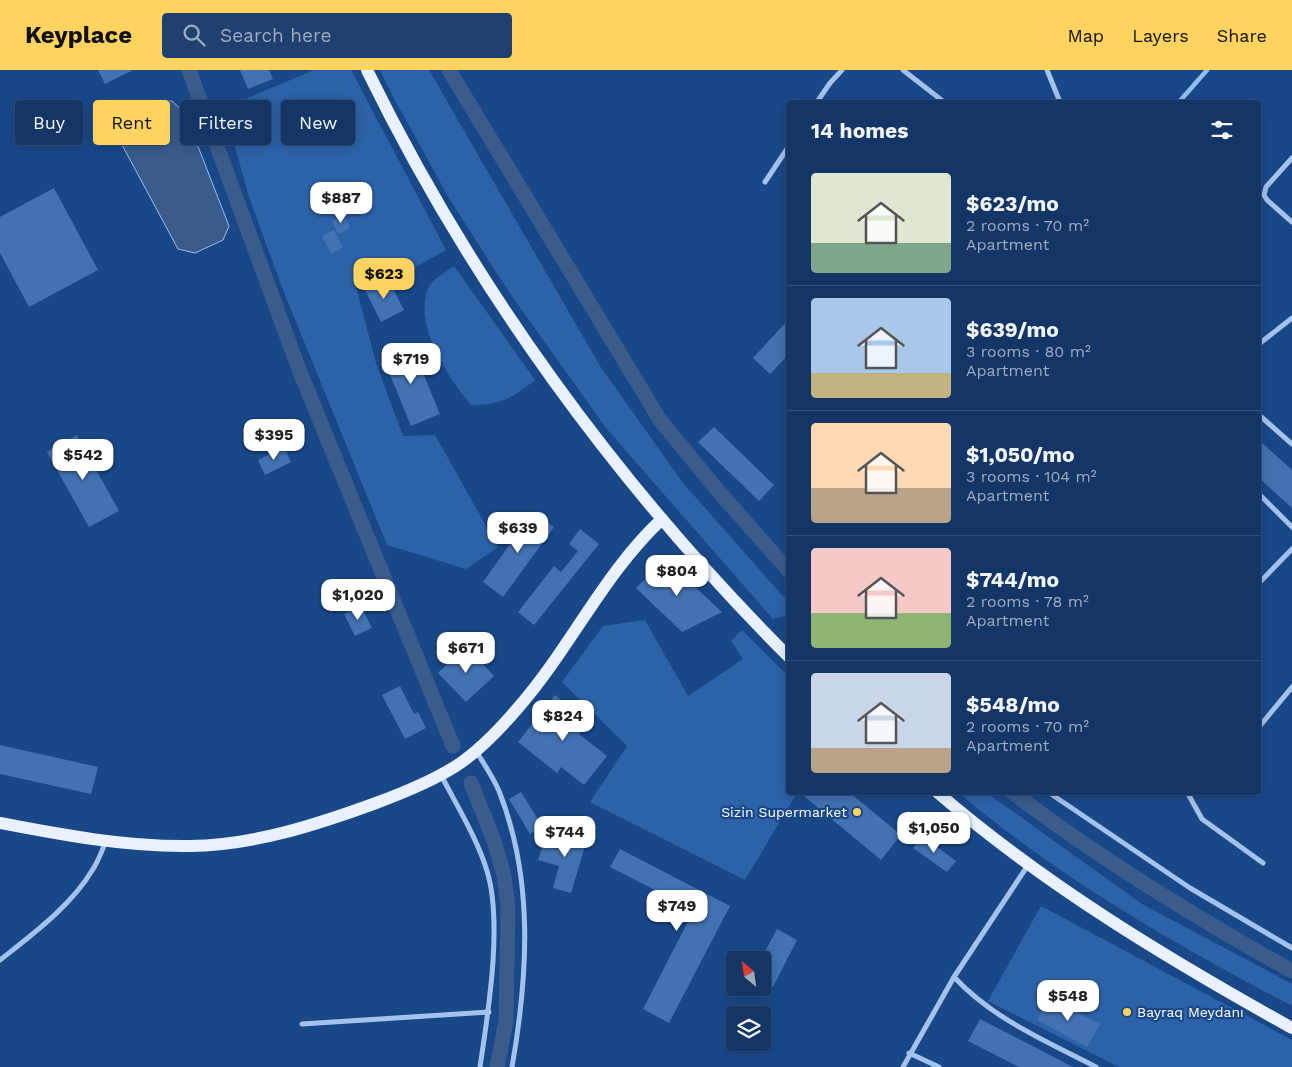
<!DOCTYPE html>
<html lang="en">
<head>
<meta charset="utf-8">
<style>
  :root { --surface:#133667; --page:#204170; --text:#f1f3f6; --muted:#9dabc0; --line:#32507b; --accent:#ffd35f }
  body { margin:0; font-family:"Work Sans",sans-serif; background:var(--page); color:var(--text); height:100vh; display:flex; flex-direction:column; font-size:19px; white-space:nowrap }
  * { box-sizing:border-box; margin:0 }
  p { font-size:16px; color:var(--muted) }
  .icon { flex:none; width:28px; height:28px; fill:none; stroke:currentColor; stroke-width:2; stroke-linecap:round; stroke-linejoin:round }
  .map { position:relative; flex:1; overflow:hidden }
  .sheet { position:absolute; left:786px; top:30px; width:475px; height:695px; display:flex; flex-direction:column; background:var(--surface); border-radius:5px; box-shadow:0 2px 12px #0003,0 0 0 1px var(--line) }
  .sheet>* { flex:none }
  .hud { position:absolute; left:15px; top:30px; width:475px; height:45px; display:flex; gap:10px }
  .needle { width:32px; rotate:331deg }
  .buttons { position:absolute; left:726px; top:881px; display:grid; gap:10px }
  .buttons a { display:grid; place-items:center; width:45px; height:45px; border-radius:5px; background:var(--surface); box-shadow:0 2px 12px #0003,0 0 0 1px var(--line); font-size:25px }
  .price { position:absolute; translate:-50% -42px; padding:0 11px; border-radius:10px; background:#fff; color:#222; font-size:16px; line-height:32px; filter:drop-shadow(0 1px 2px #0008) }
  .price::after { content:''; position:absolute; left:50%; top:30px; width:15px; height:11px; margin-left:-8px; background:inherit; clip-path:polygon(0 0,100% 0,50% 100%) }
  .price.current { background:var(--accent); color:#111 }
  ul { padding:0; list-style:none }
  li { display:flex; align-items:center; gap:15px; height:125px; padding:0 25px }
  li+li { border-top:1px solid var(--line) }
  li span { display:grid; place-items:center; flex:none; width:140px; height:100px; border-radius:5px; color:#555 }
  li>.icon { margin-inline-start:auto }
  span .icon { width:60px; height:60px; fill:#fffc; stroke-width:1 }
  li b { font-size:21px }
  h2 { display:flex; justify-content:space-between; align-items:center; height:60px; padding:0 25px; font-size:21px }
  .tag { padding:0 18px; border-radius:5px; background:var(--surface); box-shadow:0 2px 12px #0003,0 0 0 1px var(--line); font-size:18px; line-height:45px }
  .tag.current { background:var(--accent); color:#111 }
  header { display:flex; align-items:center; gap:30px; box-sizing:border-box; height:70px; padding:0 25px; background:var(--accent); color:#111 }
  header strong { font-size:24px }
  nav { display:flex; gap:28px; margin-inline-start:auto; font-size:18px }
  .search { width:350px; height:45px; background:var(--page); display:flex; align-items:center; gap:12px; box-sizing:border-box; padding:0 18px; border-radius:5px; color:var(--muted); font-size:19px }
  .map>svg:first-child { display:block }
  .green { fill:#2c62a8 }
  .water { fill:#395c8c; stroke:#95bef0 }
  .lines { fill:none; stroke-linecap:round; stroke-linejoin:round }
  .stream { stroke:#95bef0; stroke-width:4.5 }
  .canal { stroke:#395c8c; stroke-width:15 }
  .building { fill:#4272b2 }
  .street { stroke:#a2c3ed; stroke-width:5 }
  .primary { stroke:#e9f1ff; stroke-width:12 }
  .poi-dot { fill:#ffd35f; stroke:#194889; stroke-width:2 }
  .labels { text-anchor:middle; stroke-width:4.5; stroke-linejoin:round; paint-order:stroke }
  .poi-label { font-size:14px; fill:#fff; stroke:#194889; text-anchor:end }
</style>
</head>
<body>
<header>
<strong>Keyplace</strong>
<div class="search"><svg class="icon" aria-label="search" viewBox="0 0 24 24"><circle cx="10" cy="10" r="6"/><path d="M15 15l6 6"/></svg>Search here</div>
<nav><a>Map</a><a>Layers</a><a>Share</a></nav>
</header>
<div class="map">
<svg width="1292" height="997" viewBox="0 0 1292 997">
  <rect width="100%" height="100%" fill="#194889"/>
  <g class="green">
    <polygon points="314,0 351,0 446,180 400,206 390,198 356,217 376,293 403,366 435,365 498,477 466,499 387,475 283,220 249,127 224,38"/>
    <polygon points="380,0 429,0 600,296 683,413 789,533 789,545 773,549 606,358 511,225 450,130 396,32"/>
    <path d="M454,196L535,310C512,328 501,335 471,335C449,309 410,251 430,215C434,208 448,201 454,196Z"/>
    <polygon points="645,550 688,626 743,589 731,571 742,560 789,607 789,722 797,723 745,810 590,732 627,676 562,612 603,556"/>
    <path d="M959,723H987L1142,834L1292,914V936C1176,875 1059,808 959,723Z"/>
    <polygon points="1041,836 1292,970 1292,997 1119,997 988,931"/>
  </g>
  <polygon class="water" points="172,31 185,43 229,156 223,170 195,183 178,179 121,73 119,53 155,32"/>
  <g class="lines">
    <polyline class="stream" points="1179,32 1207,0"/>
    <g class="canal">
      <polyline points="189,0 300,302 453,676"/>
      <polyline points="449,0 660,350 719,422 789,501"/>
      <polyline points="471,713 494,771 504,805 508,838 506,951 497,997"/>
      <path d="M1012,722C1100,789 1195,847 1292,901"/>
    </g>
  </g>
  <g class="building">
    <polygon points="98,0 133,0 105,14"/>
    <polygon points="240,0 269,0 273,9 248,19"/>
    <polygon points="54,118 98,200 29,237 0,183 0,147"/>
    <polygon points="344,145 350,158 338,164 332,151"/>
    <polygon points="334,160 343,178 331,184 322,166"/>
    <polygon points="388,209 404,240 381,252 365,220"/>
    <polygon points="789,249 789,284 770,304 753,288"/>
    <polygon points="411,274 440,344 411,356 382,285"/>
    <polygon points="714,357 774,415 759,431 698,372"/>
    <polygon points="77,365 119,441 89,457 47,382"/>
    <polygon points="1259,370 1292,400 1292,438 1259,408"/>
    <polygon points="284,377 291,392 265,405 258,390"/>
    <polygon points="533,442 554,457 503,527 483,512"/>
    <polygon points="580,459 599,474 534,555 518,542 554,496 561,502 578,481 569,474"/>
    <polygon points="665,489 722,542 682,562 636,518"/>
    <polygon points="361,536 372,558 355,566 344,544"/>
    <polygon points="466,576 494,606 466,632 438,603"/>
    <polygon points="400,616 414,644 418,642 426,658 405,669 382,625"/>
    <polygon points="555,625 588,652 579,664 607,686 584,715 561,697 557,703 518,672"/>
    <polygon points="0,675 98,697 91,724 0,704"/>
    <polygon points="521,722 542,756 530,764 509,729"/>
    <polygon points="799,722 849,722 901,765 881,790"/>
    <polygon points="579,758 589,763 571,823 553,818 559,796 538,790 546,766 570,773"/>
    <polygon points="922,766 956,791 947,802 913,778"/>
    <polygon points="620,779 730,836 669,953 643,939 694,840 610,797"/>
    <polygon points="777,859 797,870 773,917 762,912 762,887"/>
    <polygon points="1049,927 1100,954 1087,977 1037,950"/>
    <polygon points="980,949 1073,997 1019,997 968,971"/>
  </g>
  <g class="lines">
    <g class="street">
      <polyline points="903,0 944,32"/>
      <polyline points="1047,0 1060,32"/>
      <polyline points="817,32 830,13 842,0"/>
      <polyline points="1292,88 1266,117 1264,125 1267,130 1292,152"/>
      <polyline points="765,112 789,76"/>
      <polyline points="1259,274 1292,248"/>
      <polyline points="1259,345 1292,374"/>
      <polyline points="1259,424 1292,457"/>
      <polyline points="1259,513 1292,479"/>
      <polyline points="1259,657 1292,617"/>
      <path d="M476,681C484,694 493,707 499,721C534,809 528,906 512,997"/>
      <path d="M441,705C457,736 477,768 487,801C503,853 488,943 480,997"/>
      <polyline points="1048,722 1190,818 1292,878"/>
      <polyline points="1187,722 1202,749 1263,793"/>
      <path d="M1028,795L954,907C993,949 1046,971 1096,997"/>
      <path d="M0,890C33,864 72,835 93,799C99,790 102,780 106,771"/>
      <polyline points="302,954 489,942"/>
      <polyline points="909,983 939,997"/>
      <polyline points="903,997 954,907"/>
    </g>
    <g class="primary">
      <path d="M367,0C473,217 618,416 789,587"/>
      <path d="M937,722C1045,815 1168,889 1292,958"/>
      <path d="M0,753C62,765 127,777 190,776C254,775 316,755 376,733C403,723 431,712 456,696C479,681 499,660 517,639C570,579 603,504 662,449"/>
    </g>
  </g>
  <g class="poi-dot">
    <circle cx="857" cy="742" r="5"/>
    <circle cx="1127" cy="942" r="5"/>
  </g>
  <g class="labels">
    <g class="poi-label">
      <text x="847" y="747">Sizin Supermarket</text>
      <text x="1137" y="947" text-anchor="start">Bayraq Meydanı</text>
    </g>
  </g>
</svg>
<div class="buttons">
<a><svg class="needle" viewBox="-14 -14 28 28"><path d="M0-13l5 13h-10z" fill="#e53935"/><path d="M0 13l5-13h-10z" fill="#9dabc0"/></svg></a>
<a><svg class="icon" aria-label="layers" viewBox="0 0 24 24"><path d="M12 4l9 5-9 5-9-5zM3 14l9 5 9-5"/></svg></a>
</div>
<b class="price" style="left:341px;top:154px">$887</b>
<b class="price current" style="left:384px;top:230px">$623</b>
<b class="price" style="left:411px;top:315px">$719</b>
<b class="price" style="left:274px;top:391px">$395</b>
<b class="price" style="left:83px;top:411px">$542</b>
<b class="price" style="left:518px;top:484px">$639</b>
<b class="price" style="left:677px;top:527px">$804</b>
<b class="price" style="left:358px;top:551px">$1,020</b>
<b class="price" style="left:466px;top:604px">$671</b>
<b class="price" style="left:563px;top:672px">$824</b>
<b class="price" style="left:934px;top:784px">$1,050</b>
<b class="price" style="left:565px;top:788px">$744</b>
<b class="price" style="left:677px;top:862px">$749</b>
<b class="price" style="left:1068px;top:952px">$548</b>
<div class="hud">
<a class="tag">Buy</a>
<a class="tag current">Rent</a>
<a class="tag">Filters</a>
<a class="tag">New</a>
</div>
<section class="sheet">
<h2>14 homes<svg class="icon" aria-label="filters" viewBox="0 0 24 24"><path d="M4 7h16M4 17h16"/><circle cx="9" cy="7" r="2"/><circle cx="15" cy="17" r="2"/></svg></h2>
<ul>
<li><span style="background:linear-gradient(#dfe7d0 70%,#7fa58c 0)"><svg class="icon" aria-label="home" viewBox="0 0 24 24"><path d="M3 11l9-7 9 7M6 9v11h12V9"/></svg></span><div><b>$623/mo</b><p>2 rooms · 70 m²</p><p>Apartment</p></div></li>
<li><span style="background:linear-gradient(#a9c7e8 75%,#c2b280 0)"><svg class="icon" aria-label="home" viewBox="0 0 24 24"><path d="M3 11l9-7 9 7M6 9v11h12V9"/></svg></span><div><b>$639/mo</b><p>3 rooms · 80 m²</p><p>Apartment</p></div></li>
<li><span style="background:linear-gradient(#ffd9b3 65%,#b9a48a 0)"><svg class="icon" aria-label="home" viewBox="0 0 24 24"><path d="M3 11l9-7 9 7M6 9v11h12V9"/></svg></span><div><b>$1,050/mo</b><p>3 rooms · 104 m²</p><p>Apartment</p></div></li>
<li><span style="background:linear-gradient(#f6c9c9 65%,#8fb573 0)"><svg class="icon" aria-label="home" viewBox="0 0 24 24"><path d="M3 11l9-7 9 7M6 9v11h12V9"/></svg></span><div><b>$744/mo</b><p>2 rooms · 78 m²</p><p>Apartment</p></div></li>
<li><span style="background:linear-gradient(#c9d6e8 75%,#b9a48a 0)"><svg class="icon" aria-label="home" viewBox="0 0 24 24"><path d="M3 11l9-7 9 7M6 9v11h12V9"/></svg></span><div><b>$548/mo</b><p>2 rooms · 70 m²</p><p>Apartment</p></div></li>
</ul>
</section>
</div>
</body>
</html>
